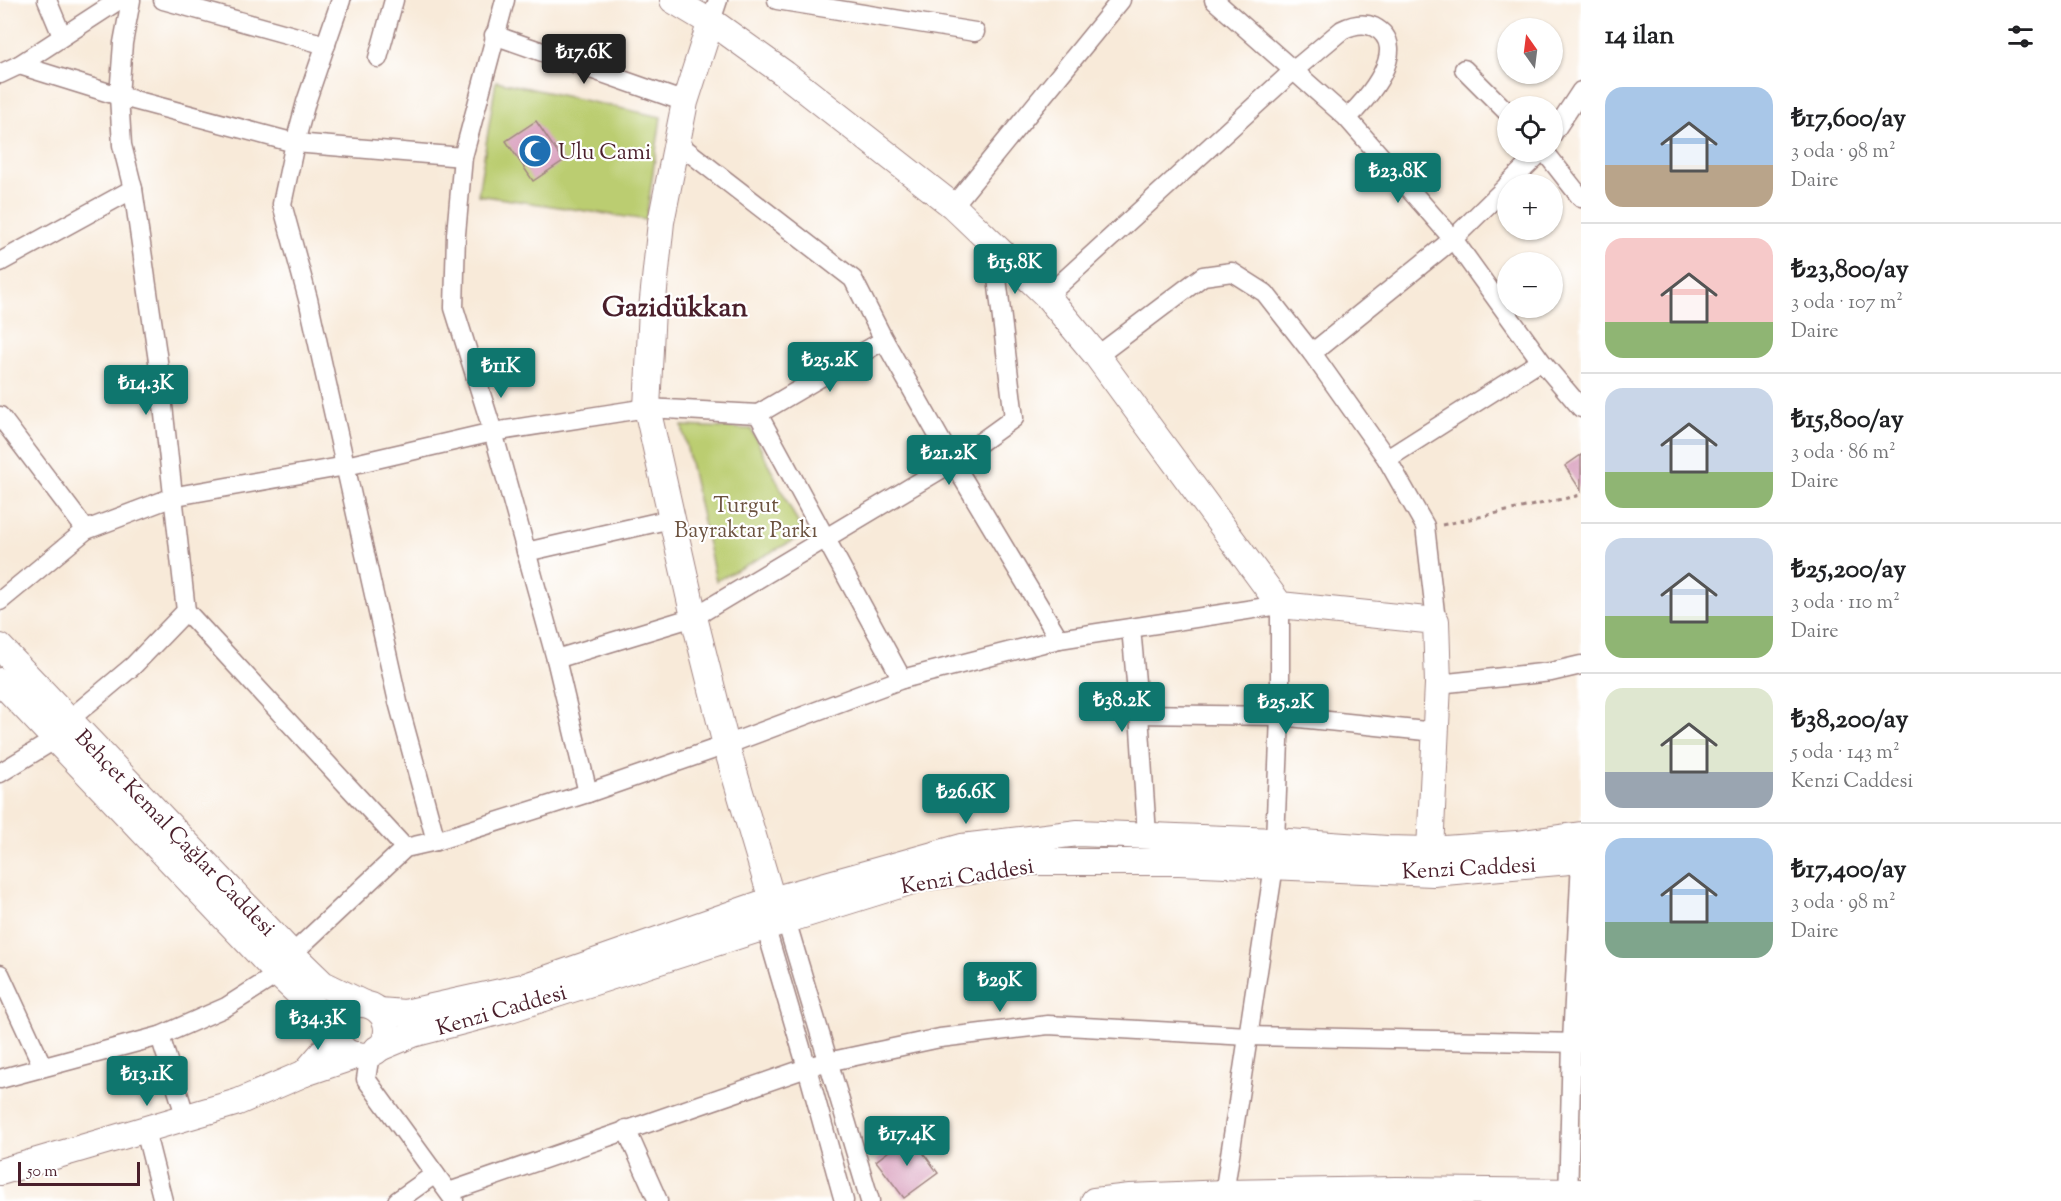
<!DOCTYPE html>
<html lang="tr">
<head>
<meta charset="utf-8">
<style>
  :root { --surface:#fff; --page:#f6f6f6; --text:#202124; --muted:#757577; --line:#e0e0e0; --accent:#0f766e }
  body { margin:0; font-family:"Sorts Mill Goudy",serif; background:var(--page); color:var(--text); height:100vh; display:flex; flex-direction:column; font-size:22px; white-space:nowrap }
  * { box-sizing:border-box; margin:0 }
  p { font-size:20px; color:var(--muted) }
  .icon { flex:none; width:33px; height:33px; fill:none; stroke:currentColor; stroke-width:2; stroke-linecap:round; stroke-linejoin:round }
  .map { position:relative; flex:1; overflow:hidden }
  .side { display:flex; flex-direction:column; background:var(--surface); width:480px }
  .side>* { flex:none }
  .needle { width:39px; rotate:346deg }
  .tools { position:absolute; left:1497px; top:18px; display:grid; gap:12px }
  .tools a { display:grid; place-items:center; width:66px; height:66px; border-radius:50%; background:var(--surface); box-shadow:0 2px 4px #0004; font-size:30px }
  .scale { position:absolute; left:18px; bottom:15px; width:122px; box-sizing:border-box; padding-left:6px; border:3px solid #4a1f2b; border-top:0; font-size:16px; line-height:21px; white-space:nowrap; color:#4a1f2b; -webkit-text-stroke:4px #fff; paint-order:stroke }
  .price { position:absolute; translate:-50% -51px; padding:0 14px; border-radius:6px; background:var(--accent); color:#fff; font-size:20px; line-height:39px; filter:drop-shadow(0 2px 3px #0008) }
  .price::after { content:''; position:absolute; left:50%; top:36px; width:18px; height:14px; margin-left:-9px; background:inherit; clip-path:polygon(0 0,100% 0,50% 100%) }
  .price.selected { background:#222; color:#fff }
  ul { padding:0; list-style:none }
  li { display:flex; align-items:center; gap:18px; height:150px; padding:0 24px }
  li+li { border-top:2px solid var(--line) }
  li span { display:grid; place-items:center; flex:none; width:168px; height:120px; border-radius:18px; color:#555 }
  li>.icon { margin-inline-start:auto }
  span .icon { width:72px; height:72px; fill:#fffc; stroke-width:1 }
  li b { font-size:26px }
  h2 { display:flex; justify-content:space-between; align-items:center; height:72px; padding:0 24px; font-size:26px }
  main { display:flex; flex:1; min-height:0 }
  .map>svg:first-child { display:block }
  .green { fill:#bbcd71; stroke:#82764e; stroke-width:1.5 }
  .building { fill:#d89dbc }
  .lines { fill:none; stroke-linecap:round; stroke-linejoin:round }
  .street-casing { stroke:#a18482; stroke-width:21 }
  .secondary-casing { stroke:#a18482; stroke-width:28 }
  .path { stroke:#a18482; stroke-width:3; stroke-dasharray:4.5 4.5; stroke-linecap:butt }
  .street { stroke:#fff; stroke-width:18 }
  .secondary { stroke:#fff; stroke-width:26 }
  .labels { text-anchor:middle; stroke-width:4.5; stroke-linejoin:round; paint-order:stroke }
  .poi-label { font-size:22px; fill:#4a1f2b; stroke:#fff; text-anchor:start }
  .park-label { font-size:22px; fill:#6c5340; stroke:#fff }
  .street-label { font-size:22px; fill:#4a1f2b; stroke:#fff }
  .district-label { font-size:28px; font-weight:bold; fill:#4a1f2b; stroke:#fff }
</style>
</head>
<body>
<main>
<div class="map">
<svg width="1581" height="1201" viewBox="0 0 1581 1201">
  <rect width="100%" height="100%" fill="#fff"/>
  <filter id="ink" filterUnits="userSpaceOnUse"><feTurbulence type="fractalNoise" baseFrequency=".0167" numOctaves="2"/><feDisplacementMap in="SourceGraphic" scale="12" xChannelSelector="R" yChannelSelector="G"/><feConvolveMatrix kernelMatrix="1 2 1 2 8 2 1 2 1" color-interpolation-filters="sRGB"/></filter>
  <filter id="wash" filterUnits="userSpaceOnUse"><feTurbulence type="fractalNoise" baseFrequency=".008" numOctaves="4" result="noise"/><feDisplacementMap in="SourceGraphic" scale="24" xChannelSelector="R" yChannelSelector="G"/><feGaussianBlur stdDeviation="1.35" result="paint"/><feColorMatrix in="noise" values="0 0 0 0 0 0 0 0 0 0 0 0 0 0 0 0 0 1.4 0 .05"/><feComposite in="paint" operator="in"/></filter>
  <g filter="url(#wash)">
    <rect width="100%" height="100%" fill="#f8ead9"/>
    <g class="green">
      <polygon points="496,81 661,117 646,220 478,195"/>
      <polygon points="682,426 751,429 804,535 716,581"/>
    </g>
    <g id="blocks">
      <g class="building">
        <polygon points="536,121 563,161 533,181 506,141"/>
        <polygon points="1581,455 1581,491 1565,466"/>
        <polygon points="910,1135 938,1173 904,1198 876,1161"/>
      </g>
    </g>
  </g>
  <g filter="url(#ink)">
    <use href="#blocks" fill-opacity="0" stroke="#a18482" stroke-width="1.5"/>
    <g class="lines">
      <defs>
        <g id="street">
          <polyline points="47,0 62,36"/>
          <polyline points="163,0 326,45"/>
          <polyline points="341,0 306,102 295,143 282,204 308,299 398,702 436,841"/>
          <polyline points="505,0 463,157 456,234 454,308 493,432 556,659 588,793"/>
          <polyline points="777,0 975,32"/>
          <polyline points="1214,0 1347,118 1453,239 1541,361 1581,408"/>
          <polyline points="711,21 718,0"/>
          <polyline points="494,35 685,102"/>
          <polyline points="378,58 394,0"/>
          <polyline points="19,65 119,96 295,143 463,157"/>
          <polyline points="1464,69 1508,113"/>
          <polyline points="0,74 19,65 119,0"/>
          <polyline points="1552,135 1581,91"/>
          <polyline points="676,142 853,279 884,340 953,462 1059,639"/>
          <polyline points="1545,152 1581,198"/>
          <polyline points="1508,184 1541,152"/>
          <polyline points="953,206 1121,0"/>
          <polyline points="0,262 133,189"/>
          <path d="M1047,296L1293,71L1342,30C1352,25 1363,22 1374,27C1413,47 1366,101 1347,118"/>
          <polyline points="1312,353 1453,239 1508,185"/>
          <polyline points="1097,356 1203,276 1232,272 1265,293 1312,353 1387,459 1425,526 1436,621"/>
          <polyline points="758,414 884,340"/>
          <polyline points="0,416 86,530"/>
          <polyline points="1387,459 1541,361"/>
          <polyline points="526,552 671,519"/>
          <polyline points="0,601 86,530 176,496 346,466 493,432 647,408 758,414 902,679"/>
          <polyline points="186,611 405,848"/>
          <polyline points="1131,628 1139,714 1147,835"/>
          <polyline points="556,659 694,617 953,462 1014,418 993,245"/>
          <polyline points="1438,684 1551,672 1581,665"/>
          <polyline points="1139,714 1280,716 1435,732"/>
          <polyline points="0,773 54,740 71,718 133,666 186,611 158,361 133,189 122,145 119,96 123,43 131,0"/>
          <polyline points="783,910 870,1201"/>
          <polyline points="762,915 807,1068 844,1201"/>
          <polyline points="292,954 405,848 436,841 588,793 726,745 902,679 1059,639 1280,605 1280,716 1274,866 1223,1201"/>
          <polyline points="0,974 43,1067"/>
          <polyline points="160,1036 186,1118"/>
          <polyline points="370,1054 366,1079 454,1200"/>
          <polyline points="0,1079 160,1036 226,1007 278,974"/>
          <polyline points="626,1129 658,1201"/>
          <polyline points="145,1130 163,1201"/>
          <polyline points="449,1192 818,1064 940,1038 1048,1025 1248,1036 1581,1043"/>
          <polyline points="397,1201 435,1174"/>
          <polyline points="1568,1201 1572,1042 1581,860"/>
        </g>
        <g id="secondary">
          <polyline points="673,0 703,18 711,21 785,74 953,206 1047,296 1097,356 1280,605 1436,621 1438,684 1430,850"/>
          <polyline points="711,21 685,102 661,222 652,309 647,408 694,617 726,745 772,900"/>
          <polyline points="0,647 292,954 323,984 364,1004"/>
          <polyline points="0,681 278,974 335,1028"/>
          <circle cx="361" cy="1030" r="26"/>
          <polyline points="379,1011 405,1013 523,987 772,900 962,847 1078,833 1275,841 1387,849 1430,850 1517,844 1581,835"/>
          <polyline points="336,1037 305,1073 358,1055"/>
          <polyline points="377,1049 413,1034 510,1009 787,920 922,878 1032,862 1179,862 1433,873 1581,860"/>
          <polyline points="0,1172 238,1102 305,1073"/>
          <polyline points="1094,1201 1130,1197 1225,1193 1396,1190 1581,1192"/>
        </g>
      </defs>
      <use href="#street" class="street-casing"/>
      <use href="#secondary" class="secondary-casing"/>
      <polyline class="path" points="1442,525 1581,495"/>
      <use href="#street" class="street"/>
      <use href="#secondary" class="secondary"/>
    </g>
  </g>
  <defs>
    <symbol id="mosque-disc" viewBox="-11 -11 22 22"><circle r="9.5" fill="#1f6fb2" stroke="#fff"/><path d="M3.5-4.9A6 6 0 1 0 3.5 4.9A5 5 0 1 1 3.5-4.9Z" fill="#fff"/></symbol>
  </defs>
  <g fill-rule="evenodd">
    <use href="#mosque-disc" x="516" y="132" width="38" height="38"/>
  </g>
  <g class="labels">
    <g class="poi-label">
      <text x="558" y="159">Ulu Cami</text>
    </g>
    <g class="park-label">
      <text x="746" y="512">Turgut<tspan x="746" dy="25">Bayraktar Parkı</tspan></text>
    </g>
    <g class="street-label">
      <text transform="translate(176 832) rotate(46)" y="8">Behçet Kemal Çağlar Caddesi</text>
      <text transform="translate(1469 867) rotate(-3)" y="8">Kenzi Caddesi</text>
      <text transform="translate(967 875) rotate(-9)" y="8">Kenzi Caddesi</text>
      <text transform="translate(501 1009) rotate(-16)" y="8">Kenzi Caddesi</text>
    </g>
    <g class="district-label">
      <text x="675" y="316">Gazidükkan</text>
    </g>
  </g>
</svg>
<div class="tools">
<a><svg class="needle" viewBox="-14 -14 28 28"><path d="M0-13l5 13h-10z" fill="#e53935"/><path d="M0 13l5-13h-10z" fill="#757577"/></svg></a>
<a><svg class="icon" aria-label="locate" viewBox="0 0 24 24"><circle cx="12" cy="12" r="6"/><path d="M12 2v4M12 18v4M2 12h4M18 12h4"/></svg></a>
<a>+</a>
<a>−</a>
</div>
<div class="scale">50 m</div>
<b class="price selected" style="left:584px;top:85px">₺17.6K</b>
<b class="price" style="left:1398px;top:204px">₺23.8K</b>
<b class="price" style="left:1015px;top:295px">₺15.8K</b>
<b class="price" style="left:830px;top:393px">₺25.2K</b>
<b class="price" style="left:501px;top:399px">₺11K</b>
<b class="price" style="left:146px;top:416px">₺14.3K</b>
<b class="price" style="left:949px;top:486px">₺21.2K</b>
<b class="price" style="left:1122px;top:733px">₺38.2K</b>
<b class="price" style="left:1286px;top:735px">₺25.2K</b>
<b class="price" style="left:966px;top:825px">₺26.6K</b>
<b class="price" style="left:1000px;top:1013px">₺29K</b>
<b class="price" style="left:318px;top:1051px">₺34.3K</b>
<b class="price" style="left:147px;top:1107px">₺13.1K</b>
<b class="price" style="left:907px;top:1167px">₺17.4K</b>
</div>
<section class="side">
<h2>14 ilan<svg class="icon" aria-label="filters" viewBox="0 0 24 24"><path d="M4 7h16M4 17h16"/><circle cx="9" cy="7" r="2"/><circle cx="15" cy="17" r="2"/></svg></h2>
<ul>
<li><span style="background:linear-gradient(#a9c7e8 65%,#b9a48a 0)"><svg class="icon" aria-label="home" viewBox="0 0 24 24"><path d="M3 11l9-7 9 7M6 9v11h12V9"/></svg></span><div><b>₺17,600/ay</b><p>3 oda · 98 m²</p><p>Daire</p></div></li>
<li><span style="background:linear-gradient(#f6c9c9 70%,#8fb573 0)"><svg class="icon" aria-label="home" viewBox="0 0 24 24"><path d="M3 11l9-7 9 7M6 9v11h12V9"/></svg></span><div><b>₺23,800/ay</b><p>3 oda · 107 m²</p><p>Daire</p></div></li>
<li><span style="background:linear-gradient(#c9d6e8 70%,#8fb573 0)"><svg class="icon" aria-label="home" viewBox="0 0 24 24"><path d="M3 11l9-7 9 7M6 9v11h12V9"/></svg></span><div><b>₺15,800/ay</b><p>3 oda · 86 m²</p><p>Daire</p></div></li>
<li><span style="background:linear-gradient(#c9d6e8 65%,#8fb573 0)"><svg class="icon" aria-label="home" viewBox="0 0 24 24"><path d="M3 11l9-7 9 7M6 9v11h12V9"/></svg></span><div><b>₺25,200/ay</b><p>3 oda · 110 m²</p><p>Daire</p></div></li>
<li><span style="background:linear-gradient(#dfe7d0 70%,#9aa5b1 0)"><svg class="icon" aria-label="home" viewBox="0 0 24 24"><path d="M3 11l9-7 9 7M6 9v11h12V9"/></svg></span><div><b>₺38,200/ay</b><p>5 oda · 143 m²</p><p>Kenzi Caddesi</p></div></li>
<li><span style="background:linear-gradient(#a9c7e8 70%,#7fa58c 0)"><svg class="icon" aria-label="home" viewBox="0 0 24 24"><path d="M3 11l9-7 9 7M6 9v11h12V9"/></svg></span><div><b>₺17,400/ay</b><p>3 oda · 98 m²</p><p>Daire</p></div></li>
</ul>
</section>
</main>
</body>
</html>
